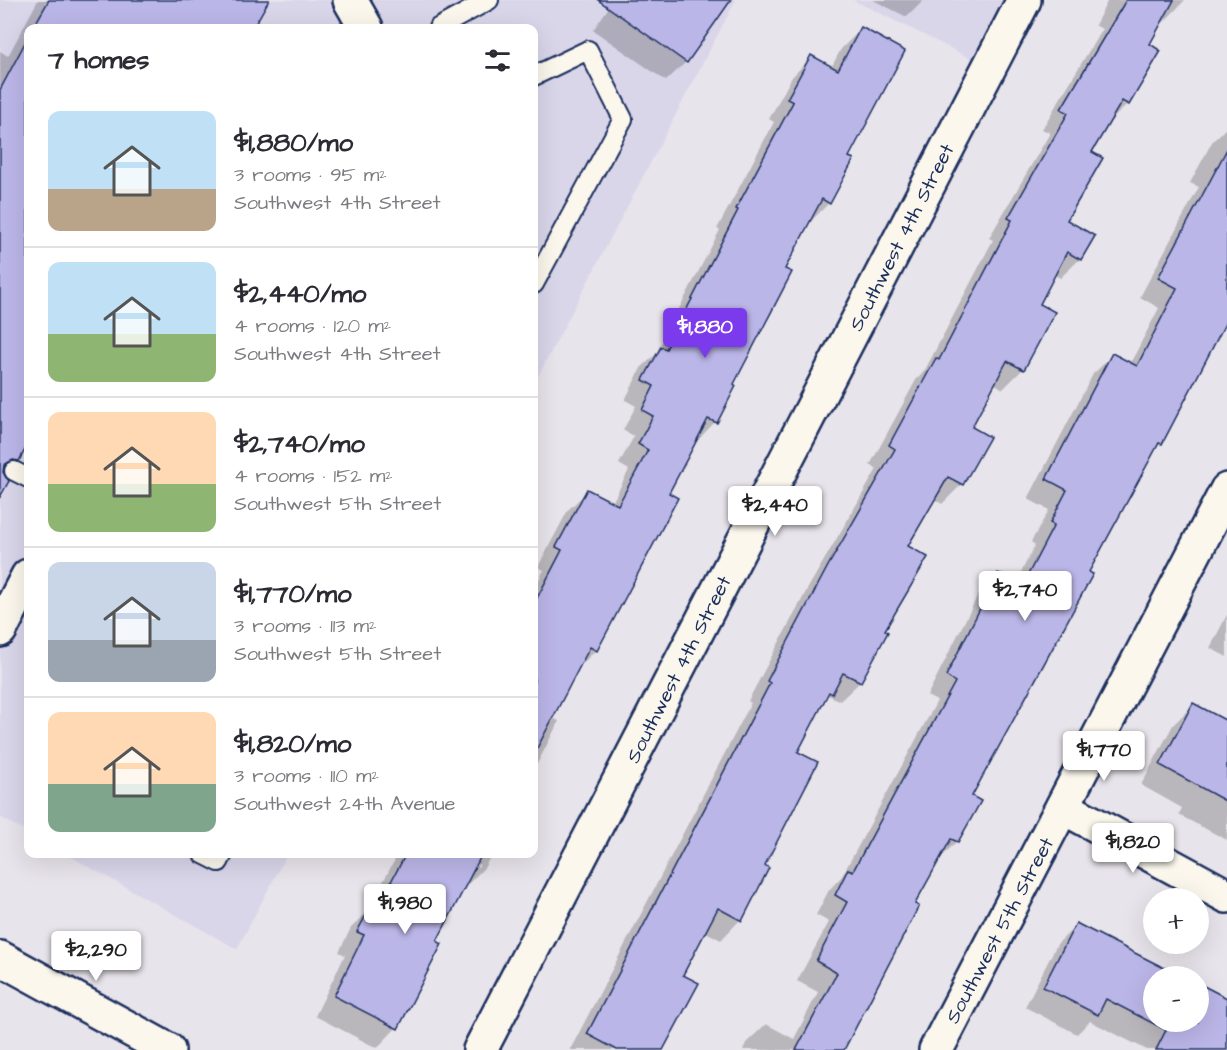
<!DOCTYPE html>
<html lang="en">
<head>
<meta charset="utf-8">
<style>
  :root { --surface:#fff; --page:#f7f7f7; --text:#2b2b33; --muted:#7c7c81; --line:#e1e1e2; --accent:#7c3aed }
  body { margin:0; font-family:"Architects Daughter",sans-serif; background:var(--page); color:var(--text); height:100vh; display:flex; flex-direction:column; font-size:22px; white-space:nowrap }
  * { box-sizing:border-box; margin:0 }
  p { font-size:20px; color:var(--muted) }
  .icon { flex:none; width:33px; height:33px; fill:none; stroke:currentColor; stroke-width:2; stroke-linecap:round; stroke-linejoin:round }
  .map { position:relative; flex:1; overflow:hidden }
  .details { position:absolute; left:24px; top:24px; width:514px; height:834px; display:flex; flex-direction:column; background:var(--surface); border-radius:12px; box-shadow:0 6px 24px #0002 }
  .details>* { flex:none }
  .fabs { position:absolute; left:1143px; top:888px; display:grid; gap:12px }
  .fabs a { display:grid; place-items:center; width:66px; height:66px; border-radius:50%; background:var(--surface); box-shadow:0 6px 24px #0002; font-size:30px }
  .price { position:absolute; translate:-50% -51px; padding:0 14px; border-radius:6px; background:#fff; color:#222; font-size:20px; line-height:39px; filter:drop-shadow(0 2px 3px #0008) }
  .price::after { content:''; position:absolute; left:50%; top:36px; width:18px; height:14px; margin-left:-9px; background:inherit; clip-path:polygon(0 0,100% 0,50% 100%) }
  .price.active { background:var(--accent); color:#fff }
  ul { padding:0; list-style:none }
  li { display:flex; align-items:center; gap:18px; height:150px; padding:0 24px }
  li+li { border-top:2px solid var(--line) }
  li span { display:grid; place-items:center; flex:none; width:168px; height:120px; border-radius:12px; color:#555 }
  li>.icon { margin-inline-start:auto }
  span .icon { width:72px; height:72px; fill:#fffc; stroke-width:1 }
  li b { font-size:26px }
  h2 { display:flex; justify-content:space-between; align-items:center; height:72px; padding:0 24px; font-size:26px }
  .map>svg:first-child { display:block }
  .built { fill:#dad6ea }
  .shadow { fill:#0003; fill-rule:evenodd }
  .building { fill:#bbb6e8; stroke:#1b2f5e; stroke-width:1.5 }
  .lines { fill:none; stroke-linecap:round; stroke-linejoin:round }
  .service-casing { stroke:#1b2f5e; stroke-width:22 }
  .minor-casing { stroke:#1b2f5e; stroke-width:38 }
  .tertiary-casing { stroke:#1b2f5e; stroke-width:38 }
  .service { stroke:#fbf7ec; stroke-width:18 }
  .minor { stroke:#fbf7ec; stroke-width:33 }
  .tertiary { stroke:#fbf7ec; stroke-width:33 }
  .labels { text-anchor:middle; stroke-width:4.5; stroke-linejoin:round; paint-order:stroke }
  .street-label { font-size:20px; fill:#1b2f5e; stroke:#fbf7ec }
</style>
</head>
<body>
<div class="map">
<svg width="1227" height="1050" viewBox="0 0 1227 1050">
  <rect width="100%" height="100%" fill="#e8e4eb"/>
  <filter id="ink" filterUnits="userSpaceOnUse"><feTurbulence type="fractalNoise" baseFrequency=".0167" numOctaves="2"/><feDisplacementMap in="SourceGraphic" scale="12" xChannelSelector="R" yChannelSelector="G"/><feConvolveMatrix kernelMatrix="1 2 1 2 8 2 1 2 1" color-interpolation-filters="sRGB"/></filter>
  <g filter="url(#ink)">
    <g class="built">
      <polygon points="0,0 736,0 534,384 534,28 28,28 28,833 0,817"/>
      <polygon points="853,0 1004,0 972,59"/>
      <polygon points="66,854 287,854 237,949"/>
    </g>
    <g class="shadow">
      <polygon points="38,0 260,0 265,3 252,28 28,28 28,441 18,460 3,475 0,494 0,51 8,56"/>
      <polygon points="614,0 729,0 686,62 666,81 593,30"/>
      <polygon points="873,0 924,0 907,17"/>
      <polygon points="1108,0 1185,0 1164,22 1161,21 1148,45 1159,51 1127,104 1108,124 1089,152 1065,221 1080,259 1060,278 1053,274 1038,304 1023,369 1003,389 994,383 970,428 962,484 942,504 934,499 906,547 883,631 886,632 860,682 840,701 828,695 822,701 796,752 763,866 740,920 721,940 704,931 681,975 662,1050 570,1050 751,703 748,701 808,588 877,469 870,465 916,380 925,370 993,240 989,238 1050,133 1042,129 1102,29 1095,25"/>
      <polygon points="861,29 847,157 829,203 809,223 783,270 732,385 734,386 715,422 696,442 667,493 676,498 596,650 576,670 551,717 559,721 534,770 534,589 544,570 538,567 568,510 588,491 612,503 629,470 619,464 634,436 623,430 636,406 625,400 641,368 655,355 720,230 717,229 774,122 769,119 792,77 811,57 831,68 841,49"/>
      <polygon points="1227,127 1227,317 1161,443 1154,450 1087,573 970,797 957,841 937,862 842,1050 743,1050 746,1043 766,1024 794,1039 818,992 797,981 829,922 816,915 829,890 842,876 937,701 927,696 978,595 998,575 1015,584 1035,545 1031,542 1049,510 1028,499 1093,374 1113,355 1130,364 1159,308 1140,297 1199,187 1190,183 1212,142"/>
      <polygon points="1227,615 1227,657 1210,648"/>
      <polygon points="1193,705 1227,723 1227,840 1179,815 1182,808 1141,785 1173,725"/>
      <path d="M398,854H492L484,868L464,888L435,942L396,1028L377,1048L315,1016L345,955L339,952L351,928L366,913ZM471,860L479,864V867L469,863Z"/>
      <polygon points="1077,925 1177,976 1154,976 1154,1022 1198,1022 1227,999 1227,1050 1147,1050 1090,1021 1077,1034 1025,1007 1057,944"/>
    </g>
    <g class="building">
      <polygon points="49,0 269,0 253,28 33,28"/>
      <polygon points="598,0 731,0 687,63"/>
      <polygon points="1126,0 1174,0 1150,44 1161,51 1129,105 1122,101 1092,152 1103,158 1067,220 1095,236 1081,260 1067,252 1040,304 1055,312 1024,370 1007,361 972,427 990,437 963,485 948,477 908,546 928,557 885,630 888,632 861,682 843,673 832,694 829,692 798,752 818,762 765,865 769,868 742,921 718,908 683,975 699,983 663,1050 617,1050 587,1034 770,683 767,681 828,566 895,449 889,445 936,358 939,360 1012,220 1008,218 1068,113 1061,109"/>
      <polygon points="861,27 905,51 849,157 854,159 830,204 822,199 785,269 792,272 734,384 736,386 717,423 708,419 669,493 678,498 597,651 590,647 534,754 534,604 562,550 556,547 587,489 618,505 648,450 638,444 653,416 642,410 654,386 643,380 661,347 666,349 738,210 736,209 793,102 787,99 811,55 838,70"/>
      <polygon points="28,37 28,444 19,461 13,460 4,465 3,472 9,481 0,497 0,90"/>
      <polygon points="1227,149 1227,320 1162,444 1159,443 1089,572 1093,574 972,796 981,801 958,842 951,839 915,904 919,906 844,1050 796,1050 837,973 816,961 847,902 835,895 848,869 853,871 955,682 946,676 998,573 1022,586 1054,525 1050,523 1067,490 1046,479 1112,353 1137,366 1177,288 1158,278"/>
      <polygon points="1193,703 1227,721 1227,802 1160,765"/>
      <polygon points="406,854 482,854 437,941 442,944 398,1029 334,996 364,935 357,932 371,906 376,909"/>
      <polygon points="1076,923 1180,976 1154,976 1154,1022 1198,1022 1198,983 1227,998 1227,1050 1156,1050 1166,1030 1106,999 1098,1015 1043,987"/>
    </g>
    <g class="lines">
      <defs>
        <g id="service">
          <polyline points="438,28 489,0"/>
          <polyline points="534,76 588,50 623,119 534,284"/>
          <polyline points="14,471 28,478"/>
          <polyline points="203,854 219,862 223,854"/>
        </g>
        <g id="minor">
          <polyline points="350,0 366,28"/>
          <polyline points="0,630 28,576"/>
          <polyline points="1063,807 1227,896"/>
          <polyline points="480,1050 1024,0"/>
          <polyline points="936,1050 1227,490"/>
        </g>
        <polyline id="tertiary" points="0,958 168,1050"/>
      </defs>
      <use href="#service" class="service-casing"/>
      <use href="#minor" class="minor-casing"/>
      <use href="#tertiary" class="tertiary-casing"/>
      <use href="#service" class="service"/>
      <use href="#minor" class="minor"/>
      <use href="#tertiary" class="tertiary"/>
    </g>
  </g>
  <g class="labels">
    <g class="street-label">
      <text transform="translate(901 237) rotate(-63)" y="7">Southwest 4th Street</text>
      <text transform="translate(678 669) rotate(-63)" y="7">Southwest 4th Street</text>
      <text transform="translate(999 930) rotate(-62)" y="7">Southwest 5th Street</text>
    </g>
  </g>
</svg>
<div class="fabs">
<a>+</a>
<a>−</a>
</div>
<b class="price active" style="left:705px;top:359px">$1,880</b>
<b class="price" style="left:775px;top:537px">$2,440</b>
<b class="price" style="left:1025px;top:622px">$2,740</b>
<b class="price" style="left:1104px;top:782px">$1,770</b>
<b class="price" style="left:1133px;top:874px">$1,820</b>
<b class="price" style="left:405px;top:935px">$1,980</b>
<b class="price" style="left:96px;top:982px">$2,290</b>
<section class="details">
<h2>7 homes<svg class="icon" aria-label="filters" viewBox="0 0 24 24"><path d="M4 7h16M4 17h16"/><circle cx="9" cy="7" r="2"/><circle cx="15" cy="17" r="2"/></svg></h2>
<ul>
<li><span style="background:linear-gradient(#bfe0f5 65%,#b9a48a 0)"><svg class="icon" aria-label="home" viewBox="0 0 24 24"><path d="M3 11l9-7 9 7M6 9v11h12V9"/></svg></span><div><b>$1,880/mo</b><p>3 rooms · 95 m²</p><p>Southwest 4th Street</p></div></li>
<li><span style="background:linear-gradient(#bfe0f5 60%,#8fb573 0)"><svg class="icon" aria-label="home" viewBox="0 0 24 24"><path d="M3 11l9-7 9 7M6 9v11h12V9"/></svg></span><div><b>$2,440/mo</b><p>4 rooms · 120 m²</p><p>Southwest 4th Street</p></div></li>
<li><span style="background:linear-gradient(#ffd9b3 60%,#8fb573 0)"><svg class="icon" aria-label="home" viewBox="0 0 24 24"><path d="M3 11l9-7 9 7M6 9v11h12V9"/></svg></span><div><b>$2,740/mo</b><p>4 rooms · 152 m²</p><p>Southwest 5th Street</p></div></li>
<li><span style="background:linear-gradient(#c9d6e8 65%,#9aa5b1 0)"><svg class="icon" aria-label="home" viewBox="0 0 24 24"><path d="M3 11l9-7 9 7M6 9v11h12V9"/></svg></span><div><b>$1,770/mo</b><p>3 rooms · 113 m²</p><p>Southwest 5th Street</p></div></li>
<li><span style="background:linear-gradient(#ffd9b3 60%,#7fa58c 0)"><svg class="icon" aria-label="home" viewBox="0 0 24 24"><path d="M3 11l9-7 9 7M6 9v11h12V9"/></svg></span><div><b>$1,820/mo</b><p>3 rooms · 110 m²</p><p>Southwest 24th Avenue</p></div></li>
</ul>
</section>
</div>
</body>
</html>
